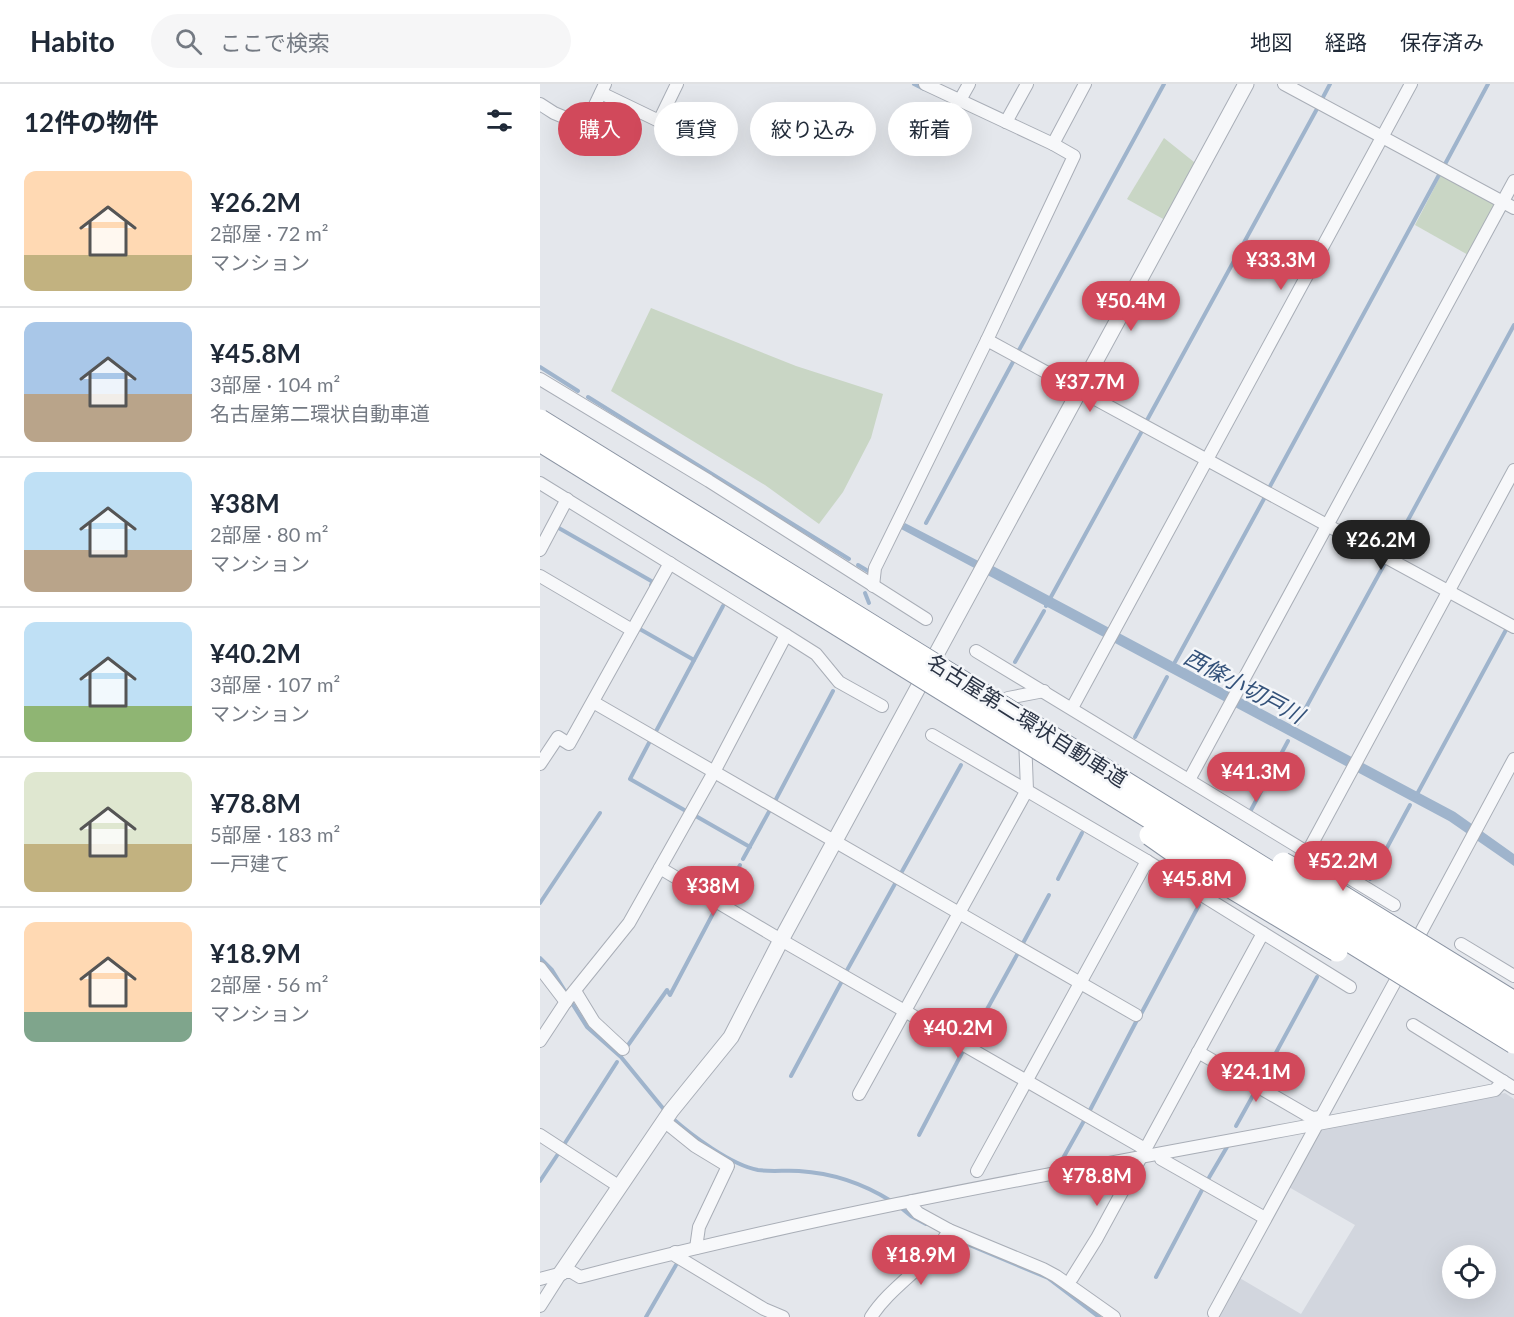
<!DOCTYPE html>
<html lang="ja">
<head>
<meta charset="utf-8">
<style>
  :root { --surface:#fff; --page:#f6f6f7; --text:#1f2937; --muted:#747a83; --line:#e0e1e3; --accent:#d1495b }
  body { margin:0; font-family:Lato,"Noto Sans JP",sans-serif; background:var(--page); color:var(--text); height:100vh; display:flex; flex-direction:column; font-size:22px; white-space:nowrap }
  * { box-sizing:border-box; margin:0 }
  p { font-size:20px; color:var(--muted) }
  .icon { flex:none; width:33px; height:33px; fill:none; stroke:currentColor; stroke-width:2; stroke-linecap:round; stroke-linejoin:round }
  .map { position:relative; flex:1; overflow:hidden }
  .panel { display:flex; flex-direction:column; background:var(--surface); width:540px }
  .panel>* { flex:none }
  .banner { position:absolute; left:18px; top:18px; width:570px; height:54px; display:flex; gap:12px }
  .fabs { position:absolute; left:902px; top:1161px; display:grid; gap:12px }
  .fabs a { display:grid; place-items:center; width:54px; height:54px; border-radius:50%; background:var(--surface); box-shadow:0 6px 24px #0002; font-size:30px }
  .price { position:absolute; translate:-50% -51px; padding:0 14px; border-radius:21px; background:var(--accent); color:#fff; font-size:20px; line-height:39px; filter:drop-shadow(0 2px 3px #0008) }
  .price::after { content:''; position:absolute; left:50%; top:36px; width:18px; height:14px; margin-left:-9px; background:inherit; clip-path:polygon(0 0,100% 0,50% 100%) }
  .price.active { background:#222; color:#fff }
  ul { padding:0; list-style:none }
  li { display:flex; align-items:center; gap:18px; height:150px; padding:0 24px }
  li+li { border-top:2px solid var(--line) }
  li span { display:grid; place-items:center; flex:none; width:168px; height:120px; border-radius:12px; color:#555 }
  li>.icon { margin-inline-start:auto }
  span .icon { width:72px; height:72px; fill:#fffc; stroke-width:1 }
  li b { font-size:26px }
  h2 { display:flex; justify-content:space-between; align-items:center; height:72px; padding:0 24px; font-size:26px }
  .pill { padding:0 21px; border-radius:27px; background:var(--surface); box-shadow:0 6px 24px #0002; font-size:21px; line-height:54px }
  .pill.active { background:var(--accent); color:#fff }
  header { display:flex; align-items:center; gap:36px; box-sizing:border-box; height:84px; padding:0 30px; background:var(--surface); border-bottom:2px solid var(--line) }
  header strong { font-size:28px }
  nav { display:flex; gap:33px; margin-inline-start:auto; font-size:21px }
  .search { width:420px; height:54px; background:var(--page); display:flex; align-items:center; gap:15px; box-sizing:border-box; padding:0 21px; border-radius:33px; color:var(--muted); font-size:22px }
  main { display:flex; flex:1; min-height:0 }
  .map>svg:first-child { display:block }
  .built { fill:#d2d6de; fill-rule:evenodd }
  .green { fill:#c9d6c5 }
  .water { fill:#9fb4cc }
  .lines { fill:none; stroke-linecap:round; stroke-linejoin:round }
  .stream { stroke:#9fb4cc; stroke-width:4 }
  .minor-casing { stroke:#a9aeb7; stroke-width:14 }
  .tertiary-casing { stroke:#a9aeb7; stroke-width:17 }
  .minor { stroke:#f7f8fa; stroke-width:12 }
  .tertiary { stroke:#f7f8fa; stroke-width:15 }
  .motorway-bridge-casing { stroke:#8b94a3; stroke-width:23; stroke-linecap:butt }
  .motorway-bridge { stroke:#fff; stroke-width:21 }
  .labels { text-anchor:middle; stroke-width:5; stroke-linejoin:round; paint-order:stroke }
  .street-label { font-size:21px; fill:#2b3445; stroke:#f4f6f9 }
  .water-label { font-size:22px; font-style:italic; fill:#34527a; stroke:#f4f6f9 }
</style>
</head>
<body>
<header>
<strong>Habito</strong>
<div class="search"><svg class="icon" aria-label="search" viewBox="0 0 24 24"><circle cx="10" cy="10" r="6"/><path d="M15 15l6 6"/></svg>ここで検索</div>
<nav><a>地図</a><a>経路</a><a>保存済み</a></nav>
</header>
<main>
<section class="panel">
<h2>12件の物件<svg class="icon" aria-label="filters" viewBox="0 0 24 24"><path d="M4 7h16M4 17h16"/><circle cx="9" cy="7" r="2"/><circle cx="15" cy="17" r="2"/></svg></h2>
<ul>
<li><span style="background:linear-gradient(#ffd9b3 70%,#c2b280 0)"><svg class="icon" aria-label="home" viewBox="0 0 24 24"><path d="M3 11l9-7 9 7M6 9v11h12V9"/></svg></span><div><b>¥26.2M</b><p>2部屋 · 72 m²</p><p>マンション</p></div></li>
<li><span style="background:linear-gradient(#a9c7e8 60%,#b9a48a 0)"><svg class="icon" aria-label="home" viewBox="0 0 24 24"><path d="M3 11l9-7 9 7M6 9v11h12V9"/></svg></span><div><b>¥45.8M</b><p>3部屋 · 104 m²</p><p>名古屋第二環状自動車道</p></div></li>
<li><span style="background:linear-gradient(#bfe0f5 65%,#b9a48a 0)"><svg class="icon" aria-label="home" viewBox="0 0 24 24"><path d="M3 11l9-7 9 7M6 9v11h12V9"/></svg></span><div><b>¥38M</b><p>2部屋 · 80 m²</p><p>マンション</p></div></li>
<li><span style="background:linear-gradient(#bfe0f5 70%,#8fb573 0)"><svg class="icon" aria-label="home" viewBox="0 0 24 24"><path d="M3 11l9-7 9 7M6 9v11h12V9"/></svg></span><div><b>¥40.2M</b><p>3部屋 · 107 m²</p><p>マンション</p></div></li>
<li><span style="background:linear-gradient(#dfe7d0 60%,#c2b280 0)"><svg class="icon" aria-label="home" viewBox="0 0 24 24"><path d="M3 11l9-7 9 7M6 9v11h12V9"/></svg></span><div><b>¥78.8M</b><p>5部屋 · 183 m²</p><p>一戸建て</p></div></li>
<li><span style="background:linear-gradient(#ffd9b3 75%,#7fa58c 0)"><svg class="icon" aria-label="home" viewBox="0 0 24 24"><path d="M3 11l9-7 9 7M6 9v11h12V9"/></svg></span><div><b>¥18.9M</b><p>2部屋 · 56 m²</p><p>マンション</p></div></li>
</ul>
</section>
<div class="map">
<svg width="974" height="1233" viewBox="0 0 974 1233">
  <rect width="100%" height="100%" fill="#e4e7ec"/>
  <path class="built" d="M965,1009L974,1015V1233H676L698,1193L761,1230L815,1141L747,1102L778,1046ZM912,1172H945V1204H912Z"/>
  <g class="green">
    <polygon points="624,54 654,78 655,80 625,136 587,115"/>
    <polygon points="902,89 956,119 930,172 875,141"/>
    <polygon points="111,224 256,282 343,310 331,354 303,408 279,440 225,401 71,307"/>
  </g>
  <polygon class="water" points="365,439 452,484 453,482 915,728 974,770 974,782 909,737 361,445"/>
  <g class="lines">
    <g class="stream">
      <polyline points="374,0 384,5"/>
      <polyline points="781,17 790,0"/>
      <polyline points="904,82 948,0"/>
      <polyline points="478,268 624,0"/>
      <polyline points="0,283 38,307"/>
      <polyline points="48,313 309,475"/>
      <polyline points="606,338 778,23"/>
      <polyline points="728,406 900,89"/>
      <polyline points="386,439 474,276"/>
      <polyline points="17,443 113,498 111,501"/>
      <polyline points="849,471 974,241"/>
      <polyline points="318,481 328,487"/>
      <polyline points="325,509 329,519"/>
      <polyline points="506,522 603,345"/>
      <polyline points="98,544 154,576"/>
      <polyline points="475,578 504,527"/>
      <polyline points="635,578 725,413"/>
      <polyline points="757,640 845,479"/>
      <polyline points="114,651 183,522"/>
      <polyline points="595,653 627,593"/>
      <polyline points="111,655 90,695 146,727"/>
      <polyline points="876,712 967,544"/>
      <polyline points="234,719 293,607"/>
      <polyline points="711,726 748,657"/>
      <polyline points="154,731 210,763"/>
      <polyline points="203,775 231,724"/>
      <polyline points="360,791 421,681"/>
      <polyline points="518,795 542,749"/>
      <polyline points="830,795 870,721"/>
      <polyline points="181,815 200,781"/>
      <polyline points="0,819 60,729"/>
      <polyline points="482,861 509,811"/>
      <polyline points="0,874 12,886 25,907"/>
      <polyline points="306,888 356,798"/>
      <polyline points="30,916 47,943 81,973 126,1028"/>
      <polyline points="601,930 659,821"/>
      <polyline points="429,958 478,869"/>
      <polyline points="86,964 127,906 130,911 177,822 179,823"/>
      <polyline points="251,992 303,895"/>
      <polyline points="719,1000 777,893"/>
      <polyline points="549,1028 597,936"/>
      <path d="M131,1033C151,1051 191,1081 218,1086C231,1088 246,1086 259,1087C291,1089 324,1100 351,1117"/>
      <polyline points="696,1042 716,1006"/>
      <polyline points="379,1051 424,965"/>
      <polyline points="25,1059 77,978"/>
      <polyline points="522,1076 545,1035"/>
      <polyline points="0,1097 18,1070"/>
      <polyline points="667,1097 687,1063"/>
      <polyline points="360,1123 371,1132 386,1140"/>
      <polyline points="408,1152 508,1194 559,1233"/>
      <polyline points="616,1193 663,1104"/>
      <polyline points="106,1233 136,1181"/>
    </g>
    <defs>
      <g id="minor">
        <polyline points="385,0 513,60"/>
        <polyline points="744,0 974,124"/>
        <polyline points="61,9 119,37 137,0"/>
        <polyline points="420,16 429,0"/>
        <polyline points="0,20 14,29 45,42 65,0"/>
        <polyline points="466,38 487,0"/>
        <polyline points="447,256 974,543"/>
        <polyline points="0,295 169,397 386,535"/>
        <polyline points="0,399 246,551 276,570 299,598 342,622"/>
        <polyline points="0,466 27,415"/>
        <polyline points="0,492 92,546"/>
        <polyline points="333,502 335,484 447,256 534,72 513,60 545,0"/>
        <polyline points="436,567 854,821"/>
        <polyline points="468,614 504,607"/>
        <polyline points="53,618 596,931"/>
        <polyline points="532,624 871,0"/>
        <polyline points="392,651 607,777 810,903"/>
        <polyline points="0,680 18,653 29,660 130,479"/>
        <polyline points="649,696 974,97"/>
        <polyline points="767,769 974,386"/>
        <polyline points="120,784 241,856 605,1065"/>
        <polyline points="921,860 974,892"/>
        <polyline points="874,861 974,675"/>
        <polyline points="0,884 26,918"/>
        <polyline points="35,907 54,938 83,965"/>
        <polyline points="873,941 974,1004"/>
        <polyline points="0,957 27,916 89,839 174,688 246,551"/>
        <polyline points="658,968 772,1034 781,1033"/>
        <polyline points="319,1010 487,706 485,653"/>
        <polyline points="124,1037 155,1062 188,1082 159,1143 156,1164"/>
        <polyline points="0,1051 80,1103"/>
        <polyline points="620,1071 621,1075 725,1134"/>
        <polyline points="437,1087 607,777"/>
        <polyline points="372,1117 372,1122 378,1129 409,1146 503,1185 516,1192 574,1233"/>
        <polyline points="135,1168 136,1172 224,1225 243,1233"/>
        <polyline points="532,1194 557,1154 723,849"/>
        <path d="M0,1195L30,1187L40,1193C341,1114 649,1067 955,1006L963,997"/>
        <polyline points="0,1222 21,1189"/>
        <polyline points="674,1229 862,885"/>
        <path d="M331,1233C352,1200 391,1181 409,1146"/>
      </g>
      <polyline id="tertiary" points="21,1189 131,1027 191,953 241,856 706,0"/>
    </defs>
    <use href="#minor" class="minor-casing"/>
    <use href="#tertiary" class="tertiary-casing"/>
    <use href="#minor" class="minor"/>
    <use href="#tertiary" class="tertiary"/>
    <defs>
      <g id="motorway-bridge">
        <polyline points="0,336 974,939"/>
        <polyline points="0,357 974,959"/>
        <polyline points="610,751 647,777 797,867"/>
        <polyline points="743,779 789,804 974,918"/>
      </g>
    </defs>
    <use href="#motorway-bridge" class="motorway-bridge-casing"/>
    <use href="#motorway-bridge" class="motorway-bridge"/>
  </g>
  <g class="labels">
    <g class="street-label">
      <text transform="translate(487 637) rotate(32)" y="7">名古屋第二環状自動車道</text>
    </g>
    <g class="water-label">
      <text transform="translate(704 602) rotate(28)" y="8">西條小切戸川</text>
    </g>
  </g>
</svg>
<div class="fabs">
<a><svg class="icon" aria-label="locate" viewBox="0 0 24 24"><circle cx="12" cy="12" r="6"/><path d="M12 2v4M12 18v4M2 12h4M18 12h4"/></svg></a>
</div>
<b class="price" style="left:741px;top:207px">¥33.3M</b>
<b class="price" style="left:591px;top:248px">¥50.4M</b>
<b class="price" style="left:550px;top:329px">¥37.7M</b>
<b class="price active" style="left:841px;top:487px">¥26.2M</b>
<b class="price" style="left:716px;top:719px">¥41.3M</b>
<b class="price" style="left:803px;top:808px">¥52.2M</b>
<b class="price" style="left:657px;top:826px">¥45.8M</b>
<b class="price" style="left:173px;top:833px">¥38M</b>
<b class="price" style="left:418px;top:975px">¥40.2M</b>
<b class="price" style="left:716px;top:1019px">¥24.1M</b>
<b class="price" style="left:557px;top:1123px">¥78.8M</b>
<b class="price" style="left:381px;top:1202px">¥18.9M</b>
<div class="banner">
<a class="pill active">購入</a>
<a class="pill">賃貸</a>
<a class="pill">絞り込み</a>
<a class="pill">新着</a>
</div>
</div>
</main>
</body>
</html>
